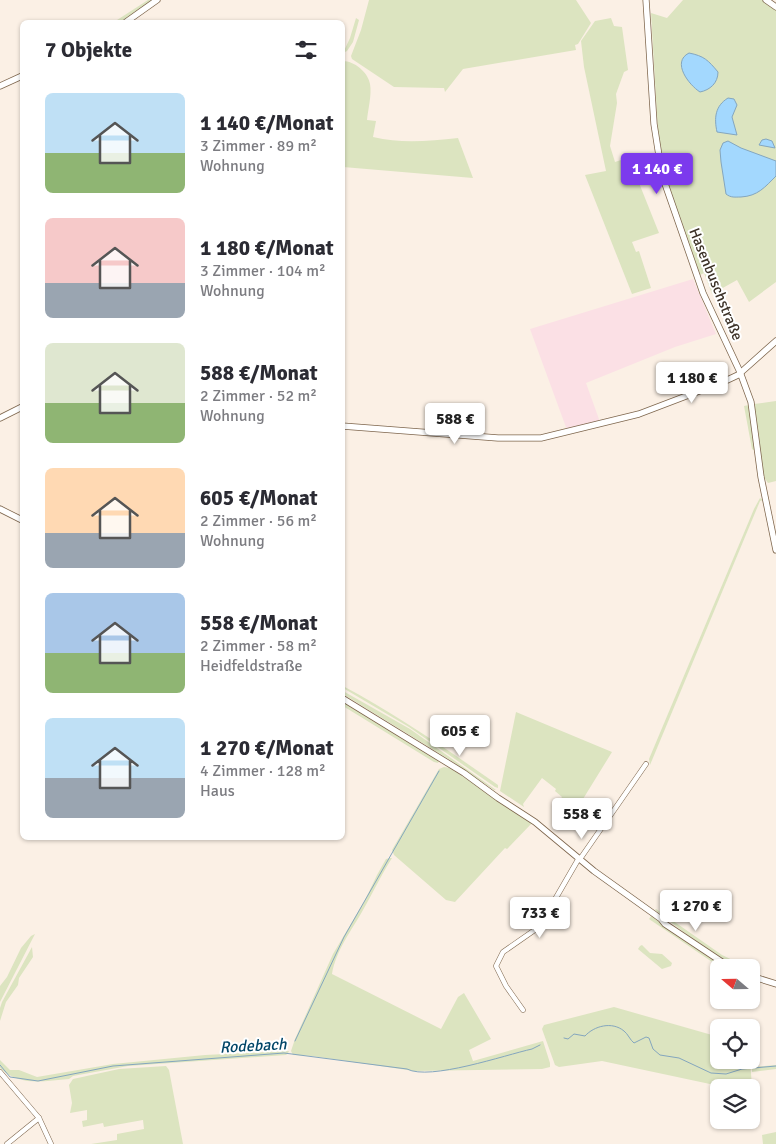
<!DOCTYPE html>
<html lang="de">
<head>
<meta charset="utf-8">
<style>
  :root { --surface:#fff; --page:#f7f7f7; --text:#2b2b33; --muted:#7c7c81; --accent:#7c3aed }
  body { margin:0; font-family:Signika,sans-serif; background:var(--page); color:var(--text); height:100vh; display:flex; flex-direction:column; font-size:19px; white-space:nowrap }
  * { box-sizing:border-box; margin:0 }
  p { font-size:16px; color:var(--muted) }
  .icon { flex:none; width:28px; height:28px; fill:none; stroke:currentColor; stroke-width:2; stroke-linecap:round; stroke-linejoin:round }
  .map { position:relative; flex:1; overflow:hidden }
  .side { position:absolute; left:20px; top:20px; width:325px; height:820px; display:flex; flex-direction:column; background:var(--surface); border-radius:8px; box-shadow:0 1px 4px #0004 }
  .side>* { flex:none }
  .needle { width:32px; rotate:290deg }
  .controls { position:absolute; left:710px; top:959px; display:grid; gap:10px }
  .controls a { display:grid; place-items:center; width:50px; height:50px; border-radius:8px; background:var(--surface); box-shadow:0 1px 4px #0004; font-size:25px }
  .price { position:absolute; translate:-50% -42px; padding:0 11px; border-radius:5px; background:#fff; color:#222; font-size:16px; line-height:32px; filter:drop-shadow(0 1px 2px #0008) }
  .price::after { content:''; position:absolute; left:50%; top:30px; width:15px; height:11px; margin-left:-8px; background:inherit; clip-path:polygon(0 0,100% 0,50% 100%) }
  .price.current { background:var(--accent); color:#fff }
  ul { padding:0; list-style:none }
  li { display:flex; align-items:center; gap:15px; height:125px; padding:0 25px }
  li span { display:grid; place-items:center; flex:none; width:140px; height:100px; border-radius:8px; color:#555 }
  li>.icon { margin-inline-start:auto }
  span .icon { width:60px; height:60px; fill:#fffc; stroke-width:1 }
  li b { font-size:21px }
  h2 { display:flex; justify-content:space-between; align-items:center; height:60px; padding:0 25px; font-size:21px }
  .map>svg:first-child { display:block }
  .industrial { fill:#fbe0e5 }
  .green { fill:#dce4c0 }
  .water { fill:#a3d8fe; stroke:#84a6be }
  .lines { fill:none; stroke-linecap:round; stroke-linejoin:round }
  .stream { stroke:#84a6be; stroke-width:1 }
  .street-casing { stroke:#7e664d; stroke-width:5.5 }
  .secondary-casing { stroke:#7e664d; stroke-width:7 }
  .street { stroke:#fff; stroke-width:4.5 }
  .secondary { stroke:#fff; stroke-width:5.5 }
  .labels { text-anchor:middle; stroke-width:4; stroke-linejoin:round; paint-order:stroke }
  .street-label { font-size:15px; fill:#3c3127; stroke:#fff }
  .water-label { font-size:16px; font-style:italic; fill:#004568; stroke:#fff }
</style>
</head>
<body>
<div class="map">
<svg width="776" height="1144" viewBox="0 0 776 1144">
  <rect width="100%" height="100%" fill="#fbf0e5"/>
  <polygon class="industrial" points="693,279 716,334 675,347 586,383 600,422 567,430 530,329"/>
  <g class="green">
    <polygon points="148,0 153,0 122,22 114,22"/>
    <polygon points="369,0 576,0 591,23 578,44 575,45 576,50 463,69 445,92 444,88 441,88 394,87 352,59 351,56 361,30"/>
    <polygon points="683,0 762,0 776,10 776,282 749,302 737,280 712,294 704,273 700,275 668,186 658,133 651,13 667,18"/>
    <polygon points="356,18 359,20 353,42 347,51 343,53 350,38"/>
    <polygon points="611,18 614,26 622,27 628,70 624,72 616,94 617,103 610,146 615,162 627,158 636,183 639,183 659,233 632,242 636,252 639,251 651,288 632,294 585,175 606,171 584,67 581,41 595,21"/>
    <path d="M343,61C354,61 368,72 370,84C372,94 368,110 367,120L376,121L373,137C402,144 429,141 458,138L473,178L343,167Z"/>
    <polygon points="776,401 776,481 768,483 763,476 754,404"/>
    <polygon points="749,405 755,451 752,449 744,406"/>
    <polygon points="760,498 763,500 760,501 650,765 649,759 754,509"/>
    <path d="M343,686C397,715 448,750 498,785V788L495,787L409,727L343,688Z"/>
    <polygon points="343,691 410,729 496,790 494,790 450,760 343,694"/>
    <polygon points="342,701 439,761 438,763 434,762 343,706"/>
    <polygon points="516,712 612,752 575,812 560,800 562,797 555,791 556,789 542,778 523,804 524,807 500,791"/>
    <polygon points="444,767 450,768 533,822 507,849 505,848 455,902 446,900 394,855 392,850 439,769"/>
    <path d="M390,858H392C381,875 373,893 363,910C352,930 336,950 332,974L441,1029L458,997L464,993L491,1039L469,1050L473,1061L543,1041L550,1063V1067L542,1069L414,1071L312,1056L293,1055L291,1051L295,1039L333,954L365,900L377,875L386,859Z"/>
    <path d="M656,909L722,955L747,967C726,968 674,924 655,910Z"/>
    <polygon points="652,915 662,925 725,967 718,966 649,919"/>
    <polygon points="35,934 0,1002 0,986 7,977 21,948 31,936"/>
    <polygon points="642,945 650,953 662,954 672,963 671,966 662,969 638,949 640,946"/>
    <polygon points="32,947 33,957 19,978 18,985 6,1002 0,1021 0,1008 2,1002"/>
    <polygon points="614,1007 719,1037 719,1060 750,1060 752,1087 724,1087 602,1061 559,1067 555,1065 542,1029 544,1025"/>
    <path d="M289,1051L288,1053L286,1055L128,1066L73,1076L69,1079C44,1081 20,1087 0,1068V1060L10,1070H19L37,1077L113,1064L205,1055Z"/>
    <polygon points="776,1065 776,1069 752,1072 752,1067"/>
    <polygon points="166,1066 169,1070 183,1144 91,1144 117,1140 117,1134 144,1129 143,1120 104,1127 103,1123 83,1127 82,1121 87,1120 87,1110 70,1113 72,1103 69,1085 73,1079 119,1069"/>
    <polygon points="776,1132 776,1144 763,1144 762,1135"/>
  </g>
  <g class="water">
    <path d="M689,53C704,56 708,60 718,72C718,83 710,90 700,92C689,85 671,62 689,53Z"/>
    <path d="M728,98L734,99L737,105L732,117L737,135L717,132C714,118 715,106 728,98Z"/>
    <polygon points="766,139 772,141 775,148 759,145 762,140"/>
    <path d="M728,141L741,148L776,161V176C765,187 758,196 741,197C735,197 731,198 726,194L721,162L720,150L723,143Z"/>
  </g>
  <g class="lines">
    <g class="stream">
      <path d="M564,1038L568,1039L574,1034L585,1036C594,1026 612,1021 624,1031C628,1034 630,1040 634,1043L646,1037L649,1038L653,1049L660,1055L679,1058L711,1073L726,1074L742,1069L776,1066"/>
      <polyline points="295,1041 344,937 439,771"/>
      <path d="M0,1065L10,1077L38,1081L113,1066L284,1053L407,1069C430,1081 505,1055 532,1049L540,1045"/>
    </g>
    <defs>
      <g id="street">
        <polyline points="580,859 646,764"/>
        <polyline points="523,1010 506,986 496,966 503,952 539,927 579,858"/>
        <polyline points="0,1072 39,1118 51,1144"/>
        <polyline points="7,1144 39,1118"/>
      </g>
      <g id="secondary">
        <polyline points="646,0 654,124 662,175 703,293 740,372 751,402 761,477 776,550"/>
        <polyline points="766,0 776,7"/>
        <polyline points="126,22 157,0"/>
        <polyline points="0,86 22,76"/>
        <polyline points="0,418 22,407"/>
        <polyline points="342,426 498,438 541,438 639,414 723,382 738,375 776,341"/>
        <polyline points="0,509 22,520"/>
        <polyline points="342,698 464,773 498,798 535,822 594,871 661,919 665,924 731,968"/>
        <polyline points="751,976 776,984"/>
      </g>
    </defs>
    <use href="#street" class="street-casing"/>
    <use href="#secondary" class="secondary-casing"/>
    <use href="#street" class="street"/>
    <use href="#secondary" class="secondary"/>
  </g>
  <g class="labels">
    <g class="street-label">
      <text transform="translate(716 284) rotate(68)" y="5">Hasenbuschstraße</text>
    </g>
    <g class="water-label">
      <text transform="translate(253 1045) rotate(-3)" y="6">Rodebach</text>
    </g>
  </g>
</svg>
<div class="controls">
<a><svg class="needle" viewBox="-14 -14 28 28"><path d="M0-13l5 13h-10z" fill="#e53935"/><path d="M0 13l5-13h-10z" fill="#7c7c81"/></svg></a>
<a><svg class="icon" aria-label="locate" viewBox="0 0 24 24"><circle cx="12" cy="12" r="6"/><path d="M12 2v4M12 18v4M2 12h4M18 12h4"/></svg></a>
<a><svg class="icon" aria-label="layers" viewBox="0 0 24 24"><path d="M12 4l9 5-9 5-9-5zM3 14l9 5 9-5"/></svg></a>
</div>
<b class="price current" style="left:657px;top:195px">1 140 €</b>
<b class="price" style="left:692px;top:404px">1 180 €</b>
<b class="price" style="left:455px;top:445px">588 €</b>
<b class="price" style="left:460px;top:757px">605 €</b>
<b class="price" style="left:582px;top:840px">558 €</b>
<b class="price" style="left:696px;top:932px">1 270 €</b>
<b class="price" style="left:540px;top:939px">733 €</b>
<section class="side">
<h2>7 Objekte<svg class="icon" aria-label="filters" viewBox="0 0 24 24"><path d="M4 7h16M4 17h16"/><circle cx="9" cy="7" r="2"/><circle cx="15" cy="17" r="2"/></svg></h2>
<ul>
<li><span style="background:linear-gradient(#bfe0f5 60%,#8fb573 0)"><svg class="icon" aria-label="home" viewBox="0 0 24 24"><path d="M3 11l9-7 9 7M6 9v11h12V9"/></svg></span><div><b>1 140 €/Monat</b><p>3 Zimmer · 89 m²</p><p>Wohnung</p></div></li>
<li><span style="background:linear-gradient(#f6c9c9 65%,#9aa5b1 0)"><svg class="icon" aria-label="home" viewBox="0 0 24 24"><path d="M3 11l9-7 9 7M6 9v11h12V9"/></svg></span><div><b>1 180 €/Monat</b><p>3 Zimmer · 104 m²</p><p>Wohnung</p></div></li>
<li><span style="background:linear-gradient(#dfe7d0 60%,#8fb573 0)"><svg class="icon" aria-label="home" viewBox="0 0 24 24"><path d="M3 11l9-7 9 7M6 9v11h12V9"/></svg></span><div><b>588 €/Monat</b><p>2 Zimmer · 52 m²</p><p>Wohnung</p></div></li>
<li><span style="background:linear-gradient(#ffd9b3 65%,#9aa5b1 0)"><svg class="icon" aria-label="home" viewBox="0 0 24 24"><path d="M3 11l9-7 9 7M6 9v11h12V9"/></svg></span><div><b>605 €/Monat</b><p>2 Zimmer · 56 m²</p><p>Wohnung</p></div></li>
<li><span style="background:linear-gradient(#a9c7e8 60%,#8fb573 0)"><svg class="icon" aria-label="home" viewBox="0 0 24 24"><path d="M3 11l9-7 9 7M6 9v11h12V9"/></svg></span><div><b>558 €/Monat</b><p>2 Zimmer · 58 m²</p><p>Heidfeldstraße</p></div></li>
<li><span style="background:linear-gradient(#bfe0f5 60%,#9aa5b1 0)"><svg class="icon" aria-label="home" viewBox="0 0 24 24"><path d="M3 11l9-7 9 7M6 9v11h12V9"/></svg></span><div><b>1 270 €/Monat</b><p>4 Zimmer · 128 m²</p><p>Haus</p></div></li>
</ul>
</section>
</div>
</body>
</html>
